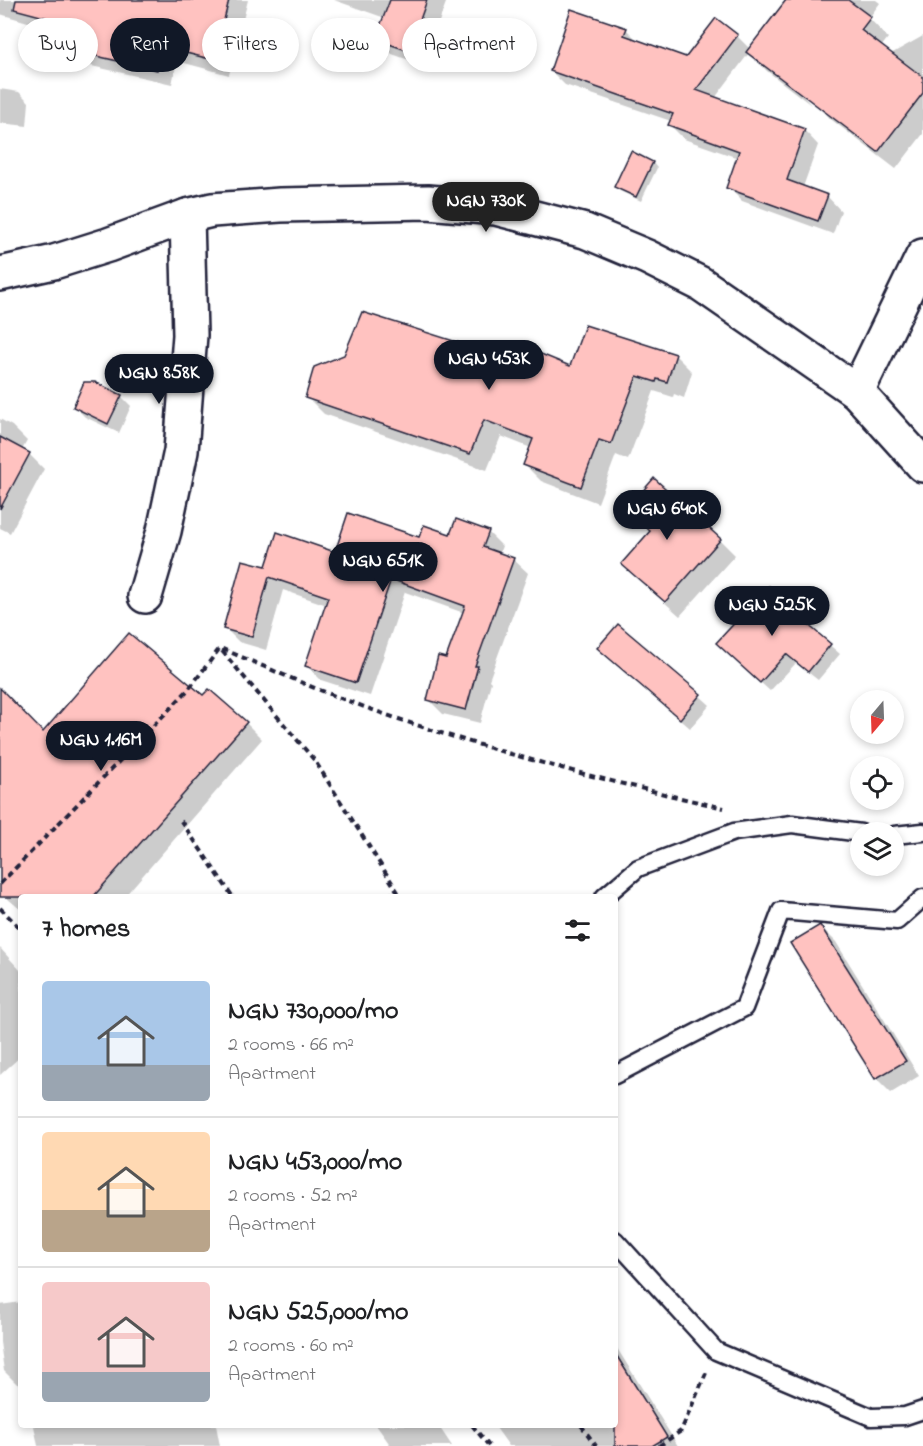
<!DOCTYPE html>
<html lang="en">
<head>
<meta charset="utf-8">
<style>
  :root { --surface:#fff; --page:#f2f2f2; --text:#202124; --muted:#757577; --line:#e0e0e0; --accent:#111827 }
  body { margin:0; font-family:"Indie Flower",sans-serif; background:var(--page); color:var(--text); height:100vh; display:flex; flex-direction:column; font-size:22px; white-space:nowrap }
  * { box-sizing:border-box; margin:0 }
  p { font-size:20px; color:var(--muted) }
  .icon { flex:none; width:33px; height:33px; fill:none; stroke:currentColor; stroke-width:2; stroke-linecap:round; stroke-linejoin:round }
  .map { position:relative; flex:1; overflow:hidden }
  .sheet { position:absolute; left:18px; top:894px; width:600px; height:534px; display:flex; flex-direction:column; background:var(--surface); border-radius:6px; box-shadow:0 3px 9px #0003 }
  .sheet>* { flex:none }
  .top-card { position:absolute; left:18px; top:18px; width:600px; height:54px; display:flex; gap:12px }
  .needle { width:39px; rotate:199deg }
  .buttons { position:absolute; left:850px; top:690px; display:grid; gap:12px }
  .buttons a { display:grid; place-items:center; width:54px; height:54px; border-radius:50%; background:var(--surface); box-shadow:0 3px 9px #0003; font-size:30px }
  .price { position:absolute; translate:-50% -51px; padding:0 14px; border-radius:21px; background:var(--accent); color:#fff; font-size:20px; line-height:39px; filter:drop-shadow(0 2px 3px #0008) }
  .price::after { content:''; position:absolute; left:50%; top:36px; width:18px; height:14px; margin-left:-9px; background:inherit; clip-path:polygon(0 0,100% 0,50% 100%) }
  .price.on { background:#222; color:#fff }
  ul { padding:0; list-style:none }
  li { display:flex; align-items:center; gap:18px; height:150px; padding:0 24px }
  li+li { border-top:2px solid var(--line) }
  li span { display:grid; place-items:center; flex:none; width:168px; height:120px; border-radius:6px; color:#555 }
  li>.icon { margin-inline-start:auto }
  span .icon { width:72px; height:72px; fill:#fffc; stroke-width:1 }
  li b { font-size:26px }
  h2 { display:flex; justify-content:space-between; align-items:center; height:72px; padding:0 24px; font-size:26px }
  .tag { padding:0 21px; border-radius:27px; background:var(--surface); box-shadow:0 3px 9px #0003; font-size:21px; line-height:54px }
  .tag.on { background:var(--accent); color:#fff }
  .map>svg:first-child { display:block }
  .shadow { fill:#0003 }
  .building { fill:#ffc2c0; stroke:#22223b; stroke-width:1.5 }
  .lines { fill:none; stroke-linecap:round; stroke-linejoin:round }
  .lane-casing { stroke:#22223b; stroke-width:21 }
  .street-casing { stroke:#22223b; stroke-width:38 }
  .secondary-casing { stroke:#22223b; stroke-width:38 }
  .path { stroke:#22223b; stroke-width:4; stroke-dasharray:6 4.5; stroke-linecap:butt }
  .lane { stroke:#fff; stroke-width:16 }
  .street { stroke:#fff; stroke-width:33 }
  .secondary { stroke:#fff; stroke-width:33 }
</style>
</head>
<body>
<div class="map">
<svg width="923" height="1446" viewBox="0 0 923 1446">
  <rect width="100%" height="100%" fill="#fff"/>
  <filter id="ink" filterUnits="userSpaceOnUse"><feTurbulence type="fractalNoise" baseFrequency=".0167" numOctaves="2"/><feDisplacementMap in="SourceGraphic" scale="12" xChannelSelector="R" yChannelSelector="G"/><feConvolveMatrix kernelMatrix="1 2 1 2 8 2 1 2 1" color-interpolation-filters="sRGB"/></filter>
  <g filter="url(#ink)">
    <g class="shadow">
      <polygon points="0,0 248,0 229,75 177,61 172,84 78,63 63,47 66,33 0,14"/>
      <polygon points="334,0 447,0 423,65 392,54 377,39 385,18"/>
      <polygon points="788,0 876,0 880,3 869,18 888,38 864,69 923,36 923,134 896,169 828,117 809,98 802,95 811,105 767,71 749,53 715,98 804,130 818,145 803,187 827,196 841,211 833,234 742,201 728,187 738,158 684,139 670,125 671,121 565,85 551,71 626,29 639,42 686,58 716,20 737,36 750,49"/>
      <polygon points="0,89 19,92 29,102 27,126 0,123"/>
      <polygon points="632,153 653,163 657,168 641,201 620,191 616,187"/>
      <polygon points="675,355 692,372 684,398 674,394 673,397 654,391 628,460 616,455 598,503 541,481 525,465 531,448 501,436 487,470 324,414 307,397 537,369 571,368"/>
      <polygon points="121,396 131,406 119,433 85,417 75,407"/>
      <polygon points="0,419 12,426 27,441 22,450 29,454 44,469 10,533 0,528"/>
      <polygon points="642,524 720,540 735,555 680,616 637,578 651,532"/>
      <polygon points="488,532 502,546 499,554 513,559 528,573 489,680 491,682 480,723 443,714 429,700 447,660 464,613 405,592 370,696 321,680 307,666 327,605 283,590 266,650 239,642 225,628 266,568 420,538"/>
      <polygon points="789,607 798,616 797,617 840,654 818,680 796,663 770,691 727,652"/>
      <polygon points="599,648 700,696 710,705 690,728"/>
      <polygon points="0,690 43,734 203,697 246,723 262,739 124,897 21,897 21,910 0,892"/>
      <polygon points="821,927 836,942 919,1076 891,1093 876,1078 792,943"/>
      <polygon points="0,948 21,971 21,1056 0,1075"/>
      <polygon points="21,1302 21,1384 17,1384 4,1371 0,1342 0,1305"/>
      <polygon points="615,1345 678,1446 509,1446 494,1425 615,1425"/>
      <polygon points="37,1425 216,1425 220,1446 38,1446 34,1426"/>
      <polygon points="376,1425 438,1425 452,1446 391,1446"/>
    </g>
    <g class="building">
      <polygon points="16,0 229,0 214,60 162,47 157,70 61,48 67,23 14,9"/>
      <polygon points="390,0 427,0 409,51 375,39"/>
      <polygon points="786,0 848,0 871,17 861,30 923,77 923,93 878,152 746,52"/>
      <polygon points="571,9 627,28 624,35 686,57 716,18 738,35 696,90 805,129 787,180 828,195 818,221 726,188 739,151 668,125 673,114 550,71"/>
      <polygon points="631,151 653,162 636,197 614,187"/>
      <polygon points="362,312 536,367 541,354 570,366 585,325 676,354 667,382 657,379 656,382 637,376 611,444 599,440 581,487 523,465 533,439 484,420 470,454 305,398 314,367 344,355"/>
      <polygon points="84,382 95,382 122,395 108,424 73,407"/>
      <polygon points="0,437 30,453 0,509"/>
      <polygon points="654,478 721,539 665,602 621,564 650,531 626,510"/>
      <polygon points="348,513 419,537 424,525 450,534 456,519 489,531 483,547 514,558 475,666 478,666 466,710 427,700 438,656 446,658 465,606 391,579 356,683 305,666 328,597 269,577 252,637 223,629 242,560 266,566 277,532 335,552"/>
      <polygon points="769,586 790,606 788,608 831,644 808,672 786,654 760,683 716,643"/>
      <polygon points="618,624 701,694 680,719 597,648"/>
      <polygon points="129,633 203,695 209,689 247,722 93,897 0,897 0,688 43,732"/>
      <polygon points="820,925 906,1061 875,1079 790,943"/>
      <polygon points="615,1353 667,1437 652,1446 615,1446"/>
    </g>
    <g class="lines">
      <defs>
        <g id="lane">
          <polyline points="894,835 923,832"/>
          <polyline points="604,897 638,868 734,832 792,824 861,833"/>
          <polyline points="615,1075 744,1008 781,911 897,921 923,898"/>
          <polyline points="615,1240 716,1351 871,1417 905,1416 923,1410"/>
        </g>
        <g id="street">
          <polyline points="857,392 923,256"/>
          <polyline points="145,596 164,531 181,451 190,335 187,216"/>
        </g>
        <polyline id="secondary" points="0,274 54,262 108,245 187,216 212,210 280,205 428,202 496,208 585,231 647,257 701,284 857,392 923,465"/>
      </defs>
      <use href="#lane" class="lane-casing"/>
      <use href="#street" class="street-casing"/>
      <use href="#secondary" class="secondary-casing"/>
      <g class="path">
        <polyline points="222,651 315,761 401,897"/>
        <polyline points="181,821 233,897"/>
        <path d="M0,884L188,690L220,648C264,666 307,686 351,702C472,747 598,779 724,808"/>
        <polyline points="388,897 397,889"/>
        <polyline points="0,908 21,929"/>
        <polyline points="472,1425 489,1446"/>
        <polyline points="581,1425 596,1446"/>
        <polyline points="659,1446 681,1431 706,1373"/>
      </g>
      <use href="#lane" class="lane"/>
      <use href="#street" class="street"/>
      <use href="#secondary" class="secondary"/>
    </g>
  </g>
</svg>
<div class="buttons">
<a><svg class="needle" viewBox="-14 -14 28 28"><path d="M0-13l5 13h-10z" fill="#e53935"/><path d="M0 13l5-13h-10z" fill="#757577"/></svg></a>
<a><svg class="icon" aria-label="locate" viewBox="0 0 24 24"><circle cx="12" cy="12" r="6"/><path d="M12 2v4M12 18v4M2 12h4M18 12h4"/></svg></a>
<a><svg class="icon" aria-label="layers" viewBox="0 0 24 24"><path d="M12 4l9 5-9 5-9-5zM3 14l9 5 9-5"/></svg></a>
</div>
<b class="price on" style="left:486px;top:233px">NGN 730K</b>
<b class="price" style="left:489px;top:391px">NGN 453K</b>
<b class="price" style="left:159px;top:405px">NGN 858K</b>
<b class="price" style="left:667px;top:541px">NGN 640K</b>
<b class="price" style="left:383px;top:593px">NGN 651K</b>
<b class="price" style="left:772px;top:637px">NGN 525K</b>
<b class="price" style="left:101px;top:772px">NGN 1.16M</b>
<div class="top-card">
<a class="tag">Buy</a>
<a class="tag on">Rent</a>
<a class="tag">Filters</a>
<a class="tag">New</a>
<a class="tag">Apartment</a>
</div>
<section class="sheet">
<h2>7 homes<svg class="icon" aria-label="filters" viewBox="0 0 24 24"><path d="M4 7h16M4 17h16"/><circle cx="9" cy="7" r="2"/><circle cx="15" cy="17" r="2"/></svg></h2>
<ul>
<li><span style="background:linear-gradient(#a9c7e8 70%,#9aa5b1 0)"><svg class="icon" aria-label="home" viewBox="0 0 24 24"><path d="M3 11l9-7 9 7M6 9v11h12V9"/></svg></span><div><b>NGN 730,000/mo</b><p>2 rooms · 66 m²</p><p>Apartment</p></div></li>
<li><span style="background:linear-gradient(#ffd9b3 65%,#b9a48a 0)"><svg class="icon" aria-label="home" viewBox="0 0 24 24"><path d="M3 11l9-7 9 7M6 9v11h12V9"/></svg></span><div><b>NGN 453,000/mo</b><p>2 rooms · 52 m²</p><p>Apartment</p></div></li>
<li><span style="background:linear-gradient(#f6c9c9 75%,#9aa5b1 0)"><svg class="icon" aria-label="home" viewBox="0 0 24 24"><path d="M3 11l9-7 9 7M6 9v11h12V9"/></svg></span><div><b>NGN 525,000/mo</b><p>2 rooms · 60 m²</p><p>Apartment</p></div></li>
</ul>
</section>
</div>
</body>
</html>
